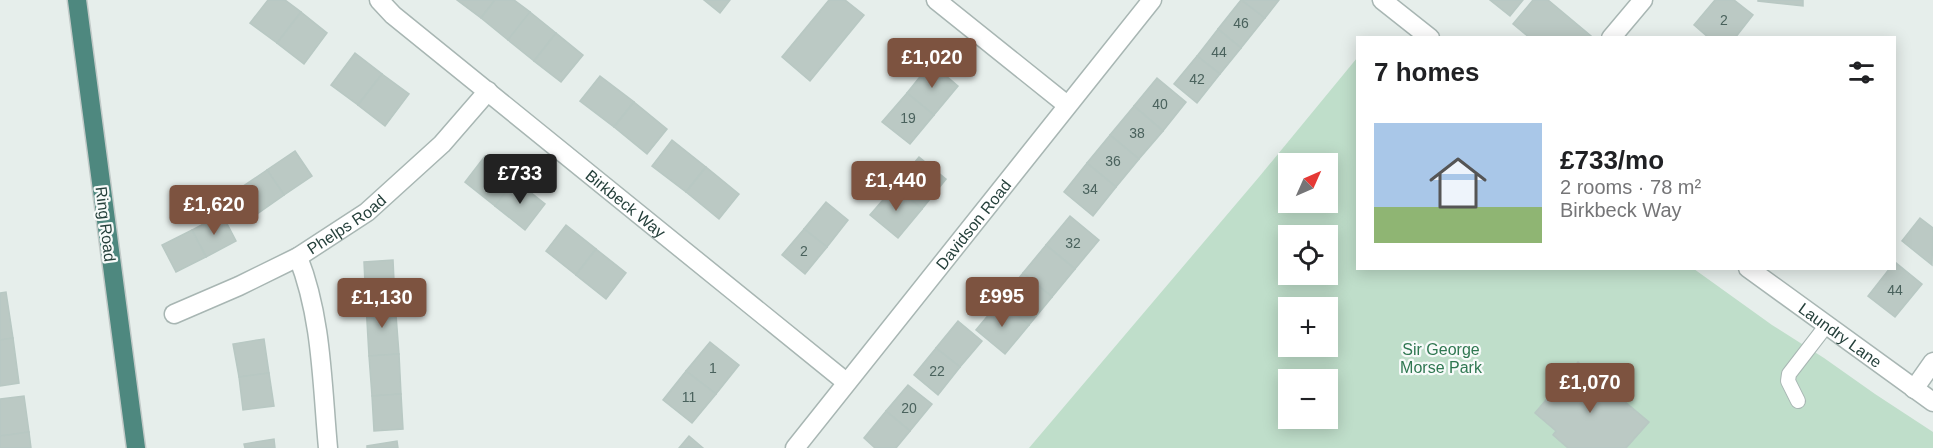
<!DOCTYPE html>
<html lang="en">
<head>
<meta charset="utf-8">
<style>
  :root { --surface:#fff; --page:#f6f6f6; --text:#202124; --muted:#757577; --accent:#7d5340 }
  body { margin:0; font-family:Helvetica,sans-serif; background:var(--page); color:var(--text); height:100vh; display:flex; flex-direction:column; font-size:22px; white-space:nowrap }
  * { box-sizing:border-box; margin:0 }
  p { font-size:20px; color:var(--muted) }
  .icon { flex:none; width:33px; height:33px; fill:none; stroke:currentColor; stroke-width:2; stroke-linecap:round; stroke-linejoin:round }
  .map { position:relative; flex:1; overflow:hidden }
  .panel { position:absolute; left:1356px; top:36px; width:540px; height:234px; display:flex; flex-direction:column; background:var(--surface); border-radius:0px; box-shadow:0 3px 15px #0003 }
  .panel>* { flex:none }
  .needle { width:39px; rotate:45deg }
  .buttons { position:absolute; left:1278px; top:153px; display:grid; gap:12px }
  .buttons a { display:grid; place-items:center; width:60px; height:60px; border-radius:0px; background:var(--surface); box-shadow:0 3px 15px #0003; font-size:30px }
  .price { position:absolute; translate:-50% -51px; padding:0 14px; border-radius:6px; background:var(--accent); color:#fff; font-size:20px; line-height:39px; filter:drop-shadow(0 2px 3px #0008) }
  .price::after { content:''; position:absolute; left:50%; top:36px; width:18px; height:14px; margin-left:-9px; background:inherit; clip-path:polygon(0 0,100% 0,50% 100%) }
  .price.on { background:#222; color:#fff }
  ul { padding:0; list-style:none }
  li { display:flex; align-items:center; gap:18px; height:150px; padding:0 18px }
  li span { display:grid; place-items:center; flex:none; width:168px; height:120px; border-radius:0px; color:#555 }
  li>.icon { margin-inline-start:auto }
  span .icon { width:72px; height:72px; fill:#fffc; stroke-width:1 }
  li b { font-size:26px }
  h2 { display:flex; justify-content:space-between; align-items:center; height:72px; padding:0 18px; font-size:26px }
  .map>svg:first-child { display:block }
  .green { fill:#bfdeca; fill-rule:evenodd }
  .building { fill:#bbc9c4; stroke:#b8c8c3; stroke-width:1.5 }
  .lines { fill:none; stroke-linecap:round; stroke-linejoin:round }
  .service-casing { stroke:#a8b6b3; stroke-width:16 }
  .minor-casing { stroke:#a8b6b3; stroke-width:21 }
  .trunk-casing { stroke:#c2cac8; stroke-width:21 }
  .service { stroke:#fff; stroke-width:14 }
  .minor { stroke:#fff; stroke-width:18 }
  .trunk { stroke:#4e887f; stroke-width:18 }
  .labels { text-anchor:middle; stroke-width:4.5; stroke-linejoin:round; paint-order:stroke }
  .number-label { font-size:14px; fill:#4a625d }
  .street-label { font-size:16px; fill:#25403b; stroke:#f6faf9 }
  .park-label { font-size:16px; fill:#2f7751; stroke:#f6faf9 }
</style>
</head>
<body>
<div class="map">
<svg width="1933" height="448" viewBox="0 0 1933 448">
  <rect width="100%" height="100%" fill="#e6eeeb"/>
  <path class="green" d="M1357,58L1358,268L1694,269L1772,325L1824,358L1875,394L1933,432V448H1029L1259,177ZM1288,164H1328V202H1288ZM1288,236H1328V274H1288ZM1288,308H1328V346H1288ZM1288,380H1328V418H1288Z"/>
  <g class="building">
    <polygon points="268,0 285,0 301,12 277,43 250,23"/>
    <polygon points="457,0 495,0 481,18"/>
    <polygon points="495,0 514,0 530,12 508,40 481,18"/>
    <polygon points="704,0 730,0 720,13"/>
    <polygon points="829,0 845,0 864,15 810,81 782,57"/>
    <polygon points="1241,0 1265,18 1241,48 1218,29"/>
    <polygon points="1242,0 1279,0 1265,18"/>
    <polygon points="1490,0 1523,0 1510,16"/>
    <polygon points="1533,0 1548,0 1591,36 1590,38 1530,38 1513,24"/>
    <polygon points="1715,0 1734,0 1753,15 1735,38 1709,38 1694,25"/>
    <polygon points="1758,0 1803,0 1803,6 1758,1"/>
    <polygon points="301,12 327,33 304,64 277,43"/>
    <polygon points="530,12 556,33 534,61 508,40"/>
    <polygon points="1218,29 1241,48 1220,74 1197,56"/>
    <polygon points="556,33 583,55 561,82 534,61"/>
    <polygon points="355,53 382,74 358,105 331,85"/>
    <polygon points="1197,56 1220,74 1197,103 1174,84"/>
    <polygon points="931,63 958,86 934,115 907,93"/>
    <polygon points="382,74 409,94 385,126 358,105"/>
    <polygon points="600,76 634,102 614,127 580,101"/>
    <polygon points="1157,78 1186,102 1163,131 1134,106"/>
    <polygon points="907,93 934,115 910,144 882,122"/>
    <polygon points="634,102 667,129 647,154 614,127"/>
    <polygon points="1134,106 1163,131 1139,159 1110,135"/>
    <polygon points="1110,135 1139,159 1116,187 1087,163"/>
    <polygon points="672,140 706,167 686,192 652,166"/>
    <polygon points="295,151 312,176 284,195 267,170"/>
    <polygon points="485,156 515,180 495,206 465,182"/>
    <polygon points="919,157 946,179 922,209 895,186"/>
    <polygon points="1087,163 1116,187 1093,216 1064,192"/>
    <polygon points="706,167 739,194 719,219 686,192"/>
    <polygon points="267,170 284,195 257,214 239,189"/>
    <polygon points="515,180 545,204 525,230 495,206"/>
    <polygon points="895,186 922,209 898,238 870,215"/>
    <polygon points="826,202 848,220 827,247 804,229"/>
    <polygon points="222,214 236,241 206,257 192,230"/>
    <polygon points="1070,216 1099,240 1075,269 1046,245"/>
    <polygon points="1920,218 1933,228 1932,265 1902,241"/>
    <polygon points="566,225 596,249 576,275 546,251"/>
    <polygon points="804,229 827,247 805,274 782,255"/>
    <polygon points="192,230 206,257 176,272 162,245"/>
    <polygon points="1046,245 1075,269 1052,297 1023,273"/>
    <polygon points="596,249 626,273 606,299 576,275"/>
    <polygon points="393,260 395,302 366,304 364,262"/>
    <polygon points="1895,262 1922,284 1895,317 1868,296 1890,268 1894,268"/>
    <polygon points="1023,273 1052,297 1029,325 1000,301"/>
    <polygon points="6,292 13,338 0,340 0,293"/>
    <polygon points="1000,301 1029,325 1005,354 976,330"/>
    <polygon points="395,302 399,354 369,356 366,304"/>
    <polygon points="958,321 982,341 960,367 936,348"/>
    <polygon points="13,338 19,383 0,386 0,340"/>
    <polygon points="264,339 269,373 239,377 233,344"/>
    <polygon points="710,342 739,365 716,394 686,371"/>
    <polygon points="936,348 960,367 938,395 914,375"/>
    <polygon points="399,354 401,394 372,396 369,356"/>
    <polygon points="1578,362 1649,422 1626,448 1568,448 1553,435 1556,431 1535,413"/>
    <polygon points="686,371 716,394 692,423 663,400"/>
    <polygon points="269,373 274,406 243,410 239,377"/>
    <polygon points="908,385 932,404 910,431 886,411"/>
    <polygon points="401,394 403,429 374,431 372,396"/>
    <polygon points="24,396 29,432 0,436 0,399"/>
    <polygon points="886,411 910,431 896,448 875,448 864,438"/>
    <polygon points="29,432 31,448 0,448 0,436"/>
    <polygon points="689,436 703,448 679,448"/>
    <polygon points="274,439 275,448 245,448 244,444"/>
    <polygon points="397,441 398,448 367,448 367,446"/>
  </g>
  <g class="lines">
    <defs>
      <polyline id="service" points="1798,401 1788,381 1789,374 1826,326"/>
      <g id="minor">
        <path id="s1" d="M379,0L393,15L846,382"/>
        <polyline points="936,0 1067,105"/>
        <polyline points="1382,0 1430,38"/>
        <polyline points="1611,38 1643,0"/>
        <path d="M298,257C322,317 322,384 328,448"/>
        <path id="s2" d="M1748,268L1933,402"/>
        <path id="s3" d="M174,314L239,286L298,257L367,212L442,144L488,91"/>
        <polyline points="1914,389 1933,362"/>
        <path id="s4" d="M795,448L1152,0"/>
      </g>
      <polyline id="trunk" points="77,0 136,448"/>
    </defs>
    <use href="#service" class="service-casing"/>
    <use href="#minor" class="minor-casing"/>
    <use href="#trunk" class="trunk-casing"/>
    <use href="#service" class="service"/>
    <use href="#minor" class="minor"/>
    <use href="#trunk" class="trunk"/>
  </g>
  <g class="labels">
    <g class="number-label">
      <text x="1724" y="25">2</text>
      <text x="1241" y="28">46</text>
      <text x="1219" y="57">44</text>
      <text x="1197" y="84">42</text>
      <text x="1160" y="109">40</text>
      <text x="908" y="123">19</text>
      <text x="1137" y="138">38</text>
      <text x="1113" y="166">36</text>
      <text x="1090" y="194">34</text>
      <text x="1073" y="248">32</text>
      <text x="804" y="256">2</text>
      <text x="1895" y="295">44</text>
      <text x="713" y="373">1</text>
      <text x="937" y="376">22</text>
      <text x="689" y="402">11</text>
      <text x="909" y="413">20</text>
    </g>
    <g class="street-label">
      <text dy="6" stroke="none"><textPath href="#s1" startOffset="320">Birkbeck Way</textPath></text>
      <text dy="6" stroke="none"><textPath href="#s3" startOffset="195">Phelps Road</textPath></text>
      <text dy="6" stroke="none"><textPath href="#s4" startOffset="286">Davidson Road</textPath></text>
      <text transform="translate(106 224) rotate(83)" y="6">Ring Road</text>
      <text dy="6" stroke="none"><textPath href="#s2" startOffset="114">Laundry Lane</textPath></text>
    </g>
    <g class="park-label">
      <text x="1441" y="355">Sir George<tspan x="1441" dy="18">Morse Park</tspan></text>
    </g>
  </g>
</svg>
<div class="buttons">
<a><svg class="needle" viewBox="-14 -14 28 28"><path d="M0-13l5 13h-10z" fill="#e53935"/><path d="M0 13l5-13h-10z" fill="#757577"/></svg></a>
<a><svg class="icon" aria-label="locate" viewBox="0 0 24 24"><circle cx="12" cy="12" r="6"/><path d="M12 2v4M12 18v4M2 12h4M18 12h4"/></svg></a>
<a>+</a>
<a>−</a>
</div>
<b class="price" style="left:932px;top:89px">£1,020</b>
<b class="price on" style="left:520px;top:205px">£733</b>
<b class="price" style="left:896px;top:212px">£1,440</b>
<b class="price" style="left:214px;top:236px">£1,620</b>
<b class="price" style="left:1002px;top:328px">£995</b>
<b class="price" style="left:382px;top:329px">£1,130</b>
<b class="price" style="left:1590px;top:414px">£1,070</b>
<section class="panel">
<h2>7 homes<svg class="icon" aria-label="filters" viewBox="0 0 24 24"><path d="M4 7h16M4 17h16"/><circle cx="9" cy="7" r="2"/><circle cx="15" cy="17" r="2"/></svg></h2>
<ul>
<li><span style="background:linear-gradient(#a9c7e8 70%,#8fb573 0)"><svg class="icon" aria-label="home" viewBox="0 0 24 24"><path d="M3 11l9-7 9 7M6 9v11h12V9"/></svg></span><div><b>£733/mo</b><p>2 rooms · 78 m²</p><p>Birkbeck Way</p></div></li>
</ul>
</section>
</div>
</body>
</html>
